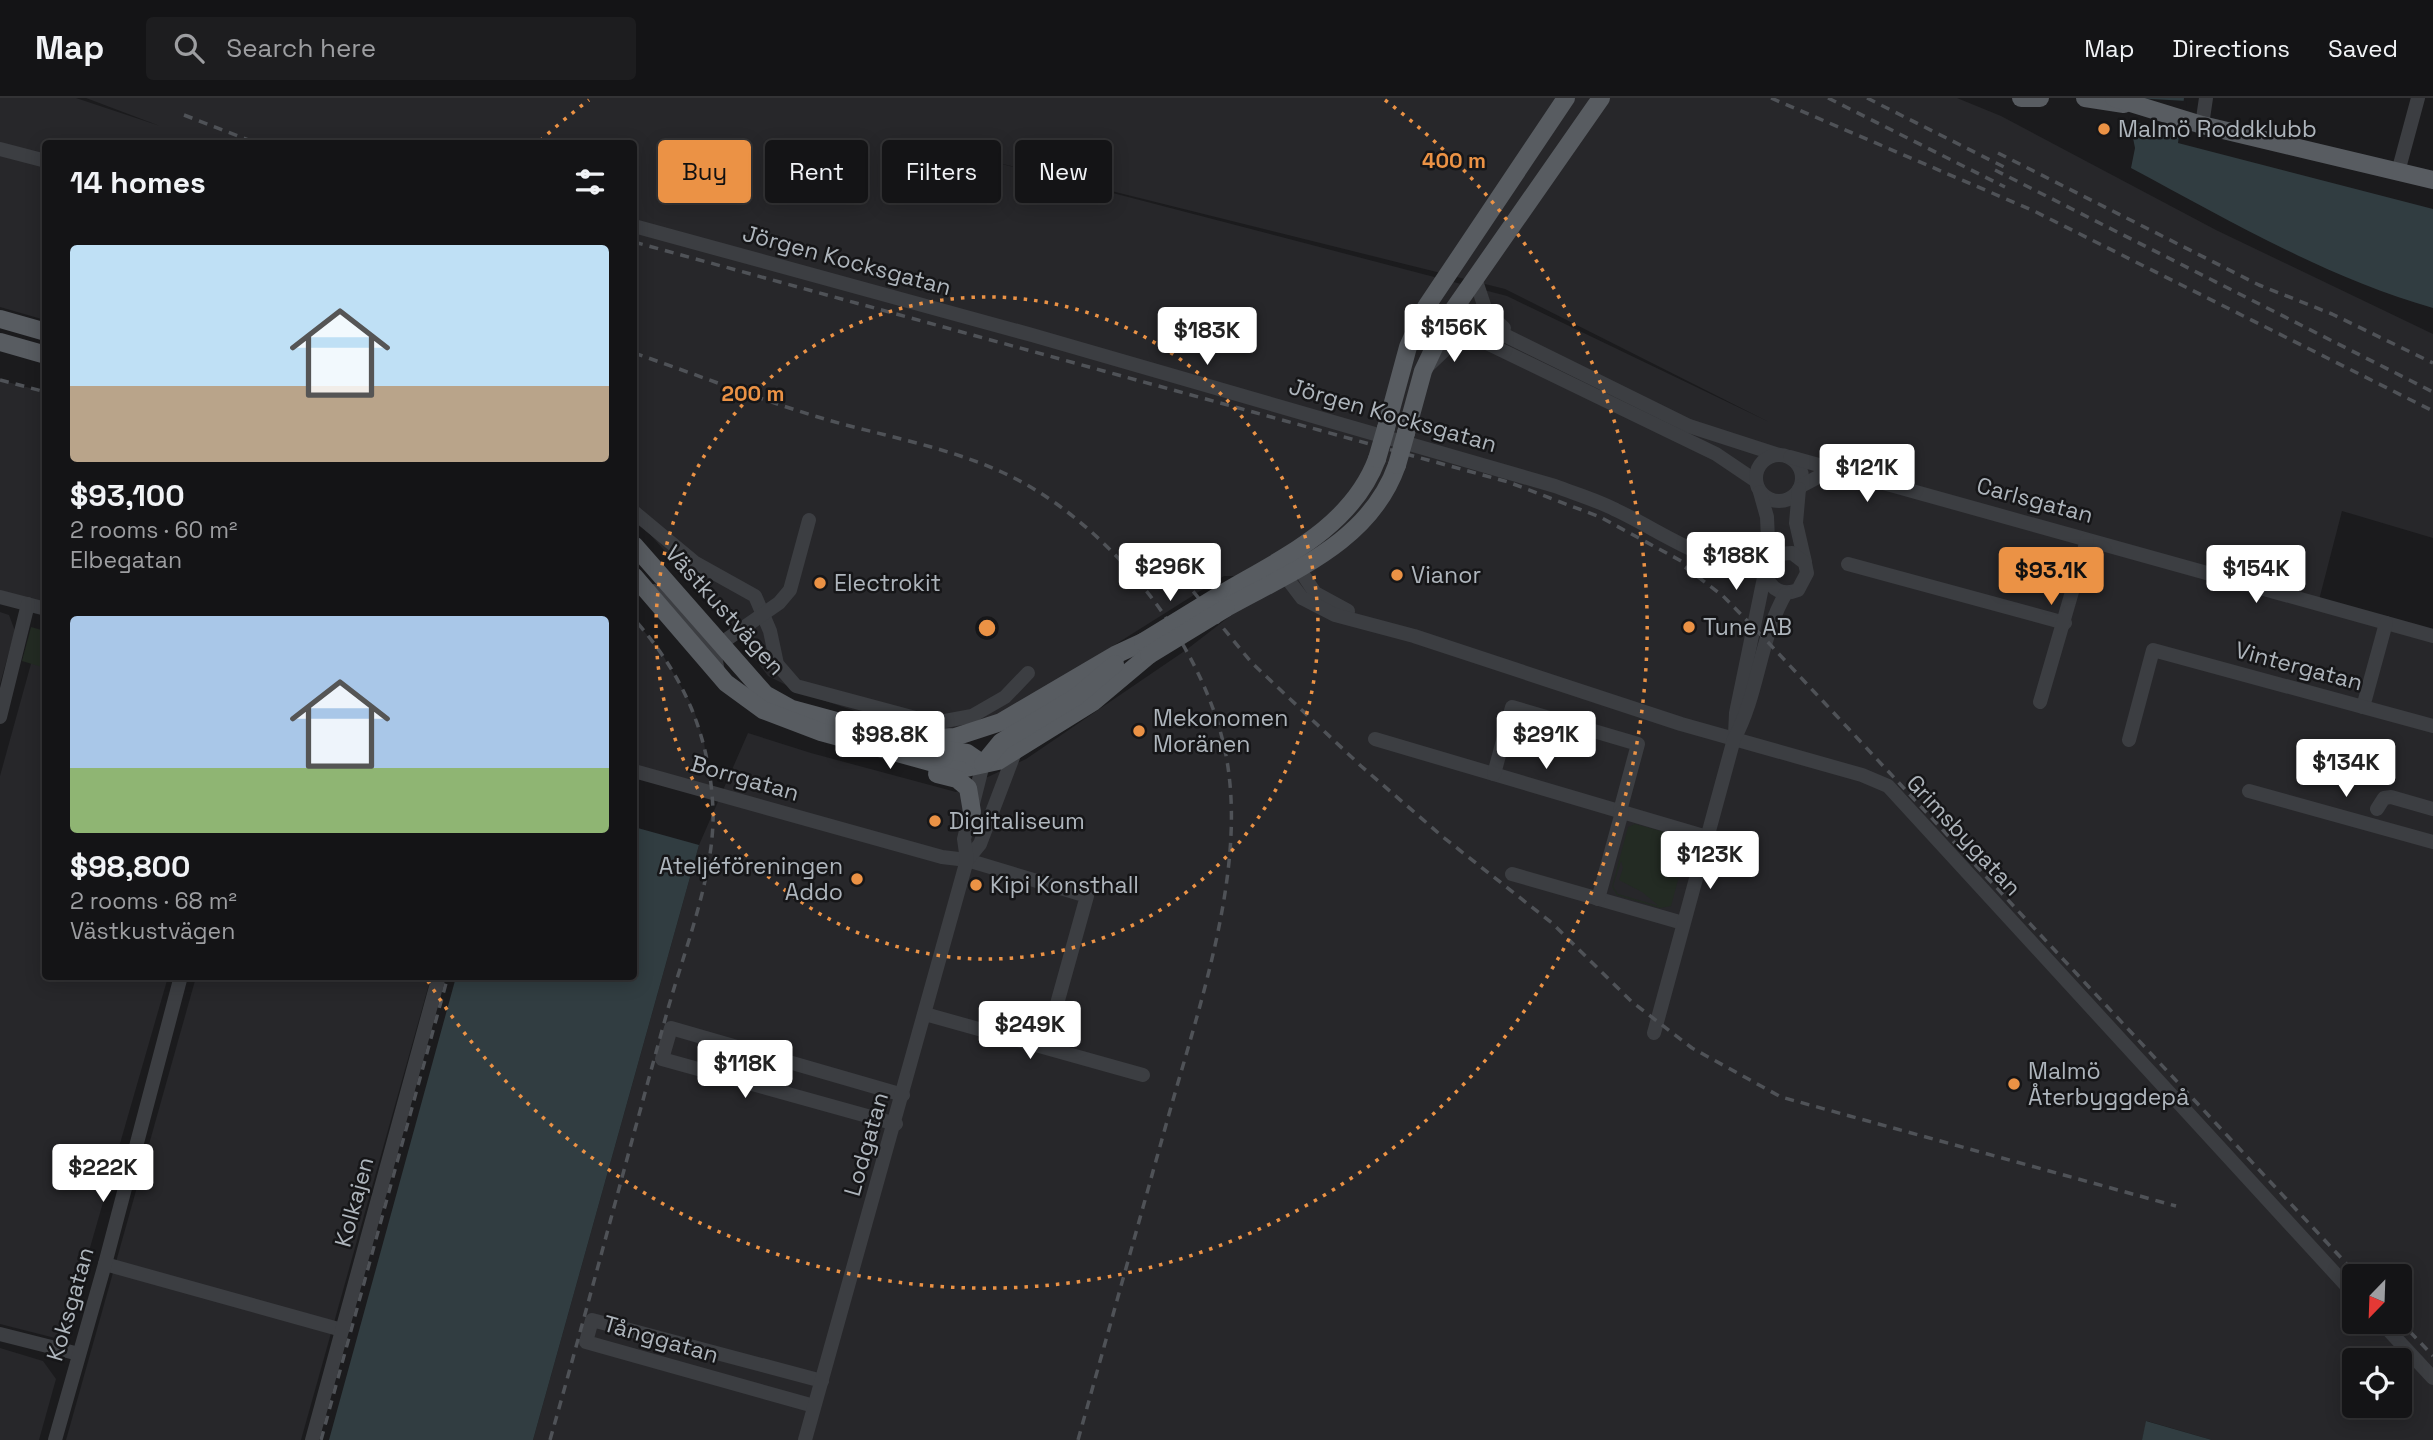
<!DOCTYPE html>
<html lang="en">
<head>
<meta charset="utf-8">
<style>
  :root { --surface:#141416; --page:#1d1d1f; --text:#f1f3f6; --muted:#9d9ea1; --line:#333335; --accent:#eb9245 }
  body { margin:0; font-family:"Space Grotesk",sans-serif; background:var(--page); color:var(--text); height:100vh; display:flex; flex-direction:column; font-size:26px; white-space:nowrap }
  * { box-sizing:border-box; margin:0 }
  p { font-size:23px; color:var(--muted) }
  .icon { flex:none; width:38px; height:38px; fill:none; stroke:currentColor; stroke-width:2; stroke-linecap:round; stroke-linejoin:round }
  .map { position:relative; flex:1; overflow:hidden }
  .side { position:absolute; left:42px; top:42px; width:595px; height:840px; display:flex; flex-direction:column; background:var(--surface); border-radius:7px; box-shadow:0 4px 18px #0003,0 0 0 2px var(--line) }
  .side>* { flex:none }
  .guide { position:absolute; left:658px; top:42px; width:665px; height:63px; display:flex; gap:14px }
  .needle { width:46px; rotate:203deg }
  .buttons { position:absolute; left:2342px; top:1166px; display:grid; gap:14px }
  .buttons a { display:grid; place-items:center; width:70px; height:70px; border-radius:7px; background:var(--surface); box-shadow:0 4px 18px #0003,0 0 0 2px var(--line); font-size:35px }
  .price { position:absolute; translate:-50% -60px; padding:0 16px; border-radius:7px; background:#fff; color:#222; font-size:23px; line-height:46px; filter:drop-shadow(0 2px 4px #0008) }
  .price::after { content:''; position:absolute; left:50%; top:42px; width:21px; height:16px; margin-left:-10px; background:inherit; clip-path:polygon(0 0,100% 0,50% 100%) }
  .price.on { background:var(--accent); color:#111 }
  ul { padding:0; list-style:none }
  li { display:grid; align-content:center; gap:14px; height:371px; padding:0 28px }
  li span { display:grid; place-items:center; height:217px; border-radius:7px; color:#555 }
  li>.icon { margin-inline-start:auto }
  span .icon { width:126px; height:126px; fill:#fffc; stroke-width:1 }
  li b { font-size:30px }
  h2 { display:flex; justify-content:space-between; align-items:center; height:84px; padding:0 28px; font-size:30px }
  .pill { padding:0 24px; border-radius:7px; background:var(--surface); box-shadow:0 4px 18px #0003,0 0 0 2px var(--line); font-size:24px; line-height:63px }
  .pill.on { background:var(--accent); color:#111 }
  header { display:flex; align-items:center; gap:42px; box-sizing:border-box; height:98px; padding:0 35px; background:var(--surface); border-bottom:2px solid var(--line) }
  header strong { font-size:33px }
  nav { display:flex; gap:38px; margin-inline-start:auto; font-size:24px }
  .search { width:490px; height:63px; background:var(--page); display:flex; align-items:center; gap:18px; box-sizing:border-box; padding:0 24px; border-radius:7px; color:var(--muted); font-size:26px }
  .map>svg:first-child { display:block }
  .built { fill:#27272a; fill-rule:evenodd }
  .green { fill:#232b23; fill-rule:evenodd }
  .water { fill:#313d41 }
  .pier { fill:#1b1b1d }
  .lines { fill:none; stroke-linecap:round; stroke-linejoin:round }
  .minor { stroke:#3c3e42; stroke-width:14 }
  .major { stroke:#585c61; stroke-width:18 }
  .rail { stroke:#4f5257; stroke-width:3.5; stroke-dasharray:9 7; stroke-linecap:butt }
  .major-bridge { stroke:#585c61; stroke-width:18 }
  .ring { fill:none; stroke:#eb9245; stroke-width:3.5; stroke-dasharray:3.5 7 }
  .poi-dot { fill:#eb9245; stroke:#161618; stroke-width:2.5 }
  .labels { text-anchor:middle; stroke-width:5; stroke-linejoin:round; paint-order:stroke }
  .poi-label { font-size:23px; fill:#aeb5bc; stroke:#161618; text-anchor:start }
  .street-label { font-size:23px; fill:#aeb5bc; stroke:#161618 }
  .centre { fill:#eb9245; stroke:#161618; stroke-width:3.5 }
  .ring-label { font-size:21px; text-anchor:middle; font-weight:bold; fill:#eb9245; stroke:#161618; stroke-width:5; stroke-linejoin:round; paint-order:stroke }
</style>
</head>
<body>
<header>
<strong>Map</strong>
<div class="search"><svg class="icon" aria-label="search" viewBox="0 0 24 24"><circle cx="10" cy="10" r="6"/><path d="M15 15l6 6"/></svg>Search here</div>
<nav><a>Map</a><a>Directions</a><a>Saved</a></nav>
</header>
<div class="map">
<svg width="2433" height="1342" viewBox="0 0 2433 1342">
  <rect width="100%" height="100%" fill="#1b1b1d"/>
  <g class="built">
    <path d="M0,0H76L160,28L86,0H1957L2001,18L2216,132L2433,236V440L2342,413L2319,502L2433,535V1342H2212L2147,1323L2142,1342H533L699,747L748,635L811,655L956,694L1026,661L1186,552L1282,478H1224L1000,619L950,639L887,624L802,595L768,578L729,526L634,418V46H46L45,222L0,209ZM979,60L1505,191L1769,324L1507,198ZM2354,1178H2399V1223H2354ZM2354,1262H2399V1307H2354Z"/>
    <polygon points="0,282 45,294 45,511 0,499"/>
    <polygon points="0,514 9,517 15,533 0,586"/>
    <polygon points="634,521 661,554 693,609 704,644 711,695 634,673"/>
    <polygon points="45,536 46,878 168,879 68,1226 55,1240 0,1226 0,678 37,544"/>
    <polygon points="196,879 431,879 301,1342 66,1342"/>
    <polygon points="0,1250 43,1263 56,1281 39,1342 0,1342"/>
  </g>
  <g class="green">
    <polygon points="31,529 45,533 45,570 22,563"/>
    <path d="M1635,726L1683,739L1688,745L1671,808L1660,810L1617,797L1612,789L1628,729ZM1621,763L1623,770L1619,782L1642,794L1659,808L1618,796L1613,788Z"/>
  </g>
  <g class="water">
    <path d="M2136,0H2184L2178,45L2433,111V210C2325,179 2230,123 2131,70L2135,50L2131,30Z"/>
    <polygon points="634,729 699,747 533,1342 329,1342 456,879 634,878"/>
    <polygon points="2146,1323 2212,1342 2142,1342"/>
  </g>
  <polygon class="pier" points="2133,0 2187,3 2182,36 2128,22"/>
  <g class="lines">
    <g class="minor">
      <polyline points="2202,27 2206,0"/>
      <polyline points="0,51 46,63"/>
      <polyline points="2398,74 2418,0"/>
      <path d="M634,128L1032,237L1555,388C1576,396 1597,402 1616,412C1663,434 1712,472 1766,470"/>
      <polyline points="1475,180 1486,213 1504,230"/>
      <polyline points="1449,218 1472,221 1689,328 1779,357"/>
      <polyline points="1449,218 1466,235 1716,356 1756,383"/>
      <polyline points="1429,267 1450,247 1475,239"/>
      <circle cx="1779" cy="380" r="23"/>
      <polyline points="1790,359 2433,538"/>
      <polyline points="1801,388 1818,379 1846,382"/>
      <polyline points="1799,391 1796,425 1805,464"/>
      <polyline points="1760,394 1767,419 1769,464"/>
      <polyline points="634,414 694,464 755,498 770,533 777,566 796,588 934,625 972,618 1005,599 1028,575"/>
      <polyline points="1295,464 1315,495 1348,513"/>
      <polyline points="1848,466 2065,525"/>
      <polyline points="1280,471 1302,500 1335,517 1414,538 1681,626 1862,677 1888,688 2354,1196"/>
      <polyline points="654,493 709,546 720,546 715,558 718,574"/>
      <polyline points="0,499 46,511"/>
      <polyline points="720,546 779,505 790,492 809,422"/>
      <polyline points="2040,604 2087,442"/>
      <polyline points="2363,609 2386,525"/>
      <polyline points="0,619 28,506"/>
      <path d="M1735,636L1736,615L1766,470L1778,456L1792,455L1805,465L1807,475L1798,492C1783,498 1771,492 1766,477"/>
      <polyline points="1375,641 1707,739"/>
      <polyline points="2129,642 2153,552 2433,628"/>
      <polyline points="634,673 942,759 967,762 1087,798 1045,949"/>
      <polyline points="1494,676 1512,609 1638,646 1620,713"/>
      <polyline points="2249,693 2433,744"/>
      <polyline points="2377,711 2384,700 2391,699 2433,711"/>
      <polyline points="967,762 980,746 1015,654"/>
      <polyline points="1512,776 1683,825"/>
      <polyline points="1598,801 1622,714"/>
      <polyline points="925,916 1143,977"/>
      <path d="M1654,935L1734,641C1759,595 1759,541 1786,495"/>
      <polyline points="896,1026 662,961 671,930 903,997"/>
      <polyline points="105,1166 342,1232"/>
      <polyline points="2380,1223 2433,1280"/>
      <polyline points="0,1236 79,1256"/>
      <polyline points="814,1308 586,1244 592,1222 822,1283"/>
      <polyline points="55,1342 105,1166 181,878"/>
      <polyline points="312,1342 439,878"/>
      <polyline points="805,1342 967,762 964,741 983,666"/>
    </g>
    <g class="major">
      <polyline points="2021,0 2040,0"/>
      <polyline points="2085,0 2124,6"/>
      <polyline points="2114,0 2202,27 2433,82"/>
      <polyline points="0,221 46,234"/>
      <polyline points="0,244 46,257"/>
      <polyline points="1386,330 1408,249 1426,209 1566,0"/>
      <polyline points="1406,335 1423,273 1449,218 1601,0"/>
      <polyline points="634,447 765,596 792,611 862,630 912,641 955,639 1001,624 1115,557 1143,544"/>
      <polyline points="634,478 726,585 763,612 821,634 941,667 966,670 998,663 1093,604 1149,557"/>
      <path d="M1218,498C1278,462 1351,431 1377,361"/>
      <path d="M1226,510C1292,473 1370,444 1397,367"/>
      <polyline points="931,650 967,655 983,666"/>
      <polyline points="983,666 1001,644 1076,599 1115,566"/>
      <polyline points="937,676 957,681 968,690 972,714"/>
    </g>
    <g class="rail">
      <polyline points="1771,0 2034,113 2433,313"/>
      <polyline points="1828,0 2005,89"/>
      <polyline points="1867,0 2008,71"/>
      <polyline points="184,17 259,46"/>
      <polyline points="1998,55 2259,187 2332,216 2433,265"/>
      <polyline points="1995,72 2433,294"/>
      <polyline points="634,144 1508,384 1600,419 1696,471"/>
      <path d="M634,255C698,277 763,303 828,322C891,340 959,351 1018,382C1119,435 1216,562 1229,677C1242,782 1200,907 1171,1009C1140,1120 1109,1231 1078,1342"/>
      <polyline points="0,282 46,294"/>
      <polyline points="1685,469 1723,498 1765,541 2358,1178"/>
      <polyline points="1183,481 1251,564 1361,668 1443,739 1552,825 1631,903 1692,950 1781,999 2176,1108"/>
      <polyline points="2399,1222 2433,1258"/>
      <polyline points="321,1342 448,878"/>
      <path d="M550,1342C590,1201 627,1059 666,918C683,855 715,778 713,712C710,637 683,576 634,521"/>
    </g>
    <g class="major-bridge">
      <polyline points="1377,361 1386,330"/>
      <polyline points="1397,367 1406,335"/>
      <polyline points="1143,544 1218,498"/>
      <polyline points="1149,557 1226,510"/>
    </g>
  </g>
  <g class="ring">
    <circle cx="987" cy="530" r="331"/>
    <path d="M540 43A661 661 0 0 1 589 2M1385 2A661 661 0 1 1 426 880"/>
  </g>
  <g class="poi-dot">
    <circle cx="2104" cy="31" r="7"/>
    <circle cx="1397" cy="477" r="7"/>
    <circle cx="820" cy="485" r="7"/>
    <circle cx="1689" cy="529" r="7"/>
    <circle cx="1139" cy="633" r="7"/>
    <circle cx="935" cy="723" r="7"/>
    <circle cx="857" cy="781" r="7"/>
    <circle cx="976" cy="787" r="7"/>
    <circle cx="2014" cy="986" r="7"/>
  </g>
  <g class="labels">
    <g class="poi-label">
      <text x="2118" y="39">Malmö Roddklubb</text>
      <text x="1411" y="485">Vianor</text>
      <text x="834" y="493">Electrokit</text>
      <text x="1703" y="537">Tune AB</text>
      <text x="1153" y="628">Mekonomen<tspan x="1153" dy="26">Moränen</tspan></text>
      <text x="949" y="731">Digitaliseum</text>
      <text x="843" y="776" text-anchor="end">Ateljéföreningen<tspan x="843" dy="26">Addo</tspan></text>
      <text x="990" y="795">Kipi Konsthall</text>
      <text x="2028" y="981">Malmö<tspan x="2028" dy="26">Återbyggdepå</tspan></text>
    </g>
    <g class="street-label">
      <text transform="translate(847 162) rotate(15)" y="8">Jörgen Kocksgatan</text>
      <text transform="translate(1393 317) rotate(16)" y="8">Jörgen Kocksgatan</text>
      <text transform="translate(2035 402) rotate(15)" y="8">Carlsgatan</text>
      <text transform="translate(725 512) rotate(48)" y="8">Västkustvägen</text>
      <text transform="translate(2299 568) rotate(15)" y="8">Vintergatan</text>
      <text transform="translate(745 680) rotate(16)" y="8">Borrgatan</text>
      <text transform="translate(1964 737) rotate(47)" y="8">Grimsbygatan</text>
      <text transform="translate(866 1046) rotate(-74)" y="8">Lodgatan</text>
      <text transform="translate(354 1104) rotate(-75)" y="8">Kolkajen</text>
      <text transform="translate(70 1206) rotate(-74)" y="8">Koksgatan</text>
      <text transform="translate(661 1241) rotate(16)" y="8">Tånggatan</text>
    </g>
  </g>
  <circle cx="987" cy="530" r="10" class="centre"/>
  <g class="ring-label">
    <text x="1454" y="70">400 m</text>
    <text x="753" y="303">200 m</text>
  </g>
</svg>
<div class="buttons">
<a><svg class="needle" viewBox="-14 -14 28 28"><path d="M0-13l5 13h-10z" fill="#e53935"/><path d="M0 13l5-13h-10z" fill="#9d9ea1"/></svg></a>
<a><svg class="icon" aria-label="locate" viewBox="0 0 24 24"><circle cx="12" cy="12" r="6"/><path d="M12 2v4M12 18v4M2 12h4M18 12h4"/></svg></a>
</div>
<b class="price" style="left:1454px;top:266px">$156K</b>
<b class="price" style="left:1207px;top:269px">$183K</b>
<b class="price" style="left:1867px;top:406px">$121K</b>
<b class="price" style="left:1736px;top:494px">$188K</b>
<b class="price" style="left:1170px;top:505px">$296K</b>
<b class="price" style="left:2256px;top:507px">$154K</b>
<b class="price on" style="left:2051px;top:509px">$93.1K</b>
<b class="price" style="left:890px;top:673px">$98.8K</b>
<b class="price" style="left:1546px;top:673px">$291K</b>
<b class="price" style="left:2346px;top:701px">$134K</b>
<b class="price" style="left:1710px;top:793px">$123K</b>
<b class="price" style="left:1030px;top:963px">$249K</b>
<b class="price" style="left:745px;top:1002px">$118K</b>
<b class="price" style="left:103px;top:1106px">$222K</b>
<div class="guide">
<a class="pill on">Buy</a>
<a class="pill">Rent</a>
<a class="pill">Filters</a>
<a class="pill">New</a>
</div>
<section class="side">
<h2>14 homes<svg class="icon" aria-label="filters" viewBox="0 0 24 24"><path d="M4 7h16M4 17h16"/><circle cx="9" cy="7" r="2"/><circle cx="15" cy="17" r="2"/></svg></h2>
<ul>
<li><span style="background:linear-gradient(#bfe0f5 65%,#b9a48a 0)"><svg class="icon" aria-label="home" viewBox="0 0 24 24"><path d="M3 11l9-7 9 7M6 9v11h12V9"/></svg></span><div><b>$93,100</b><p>2 rooms · 60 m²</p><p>Elbegatan</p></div></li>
<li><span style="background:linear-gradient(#a9c7e8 70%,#8fb573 0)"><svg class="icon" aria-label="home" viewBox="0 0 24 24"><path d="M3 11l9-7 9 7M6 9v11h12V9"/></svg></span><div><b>$98,800</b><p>2 rooms · 68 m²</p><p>Västkustvägen</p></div></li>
</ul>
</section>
</div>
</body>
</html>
